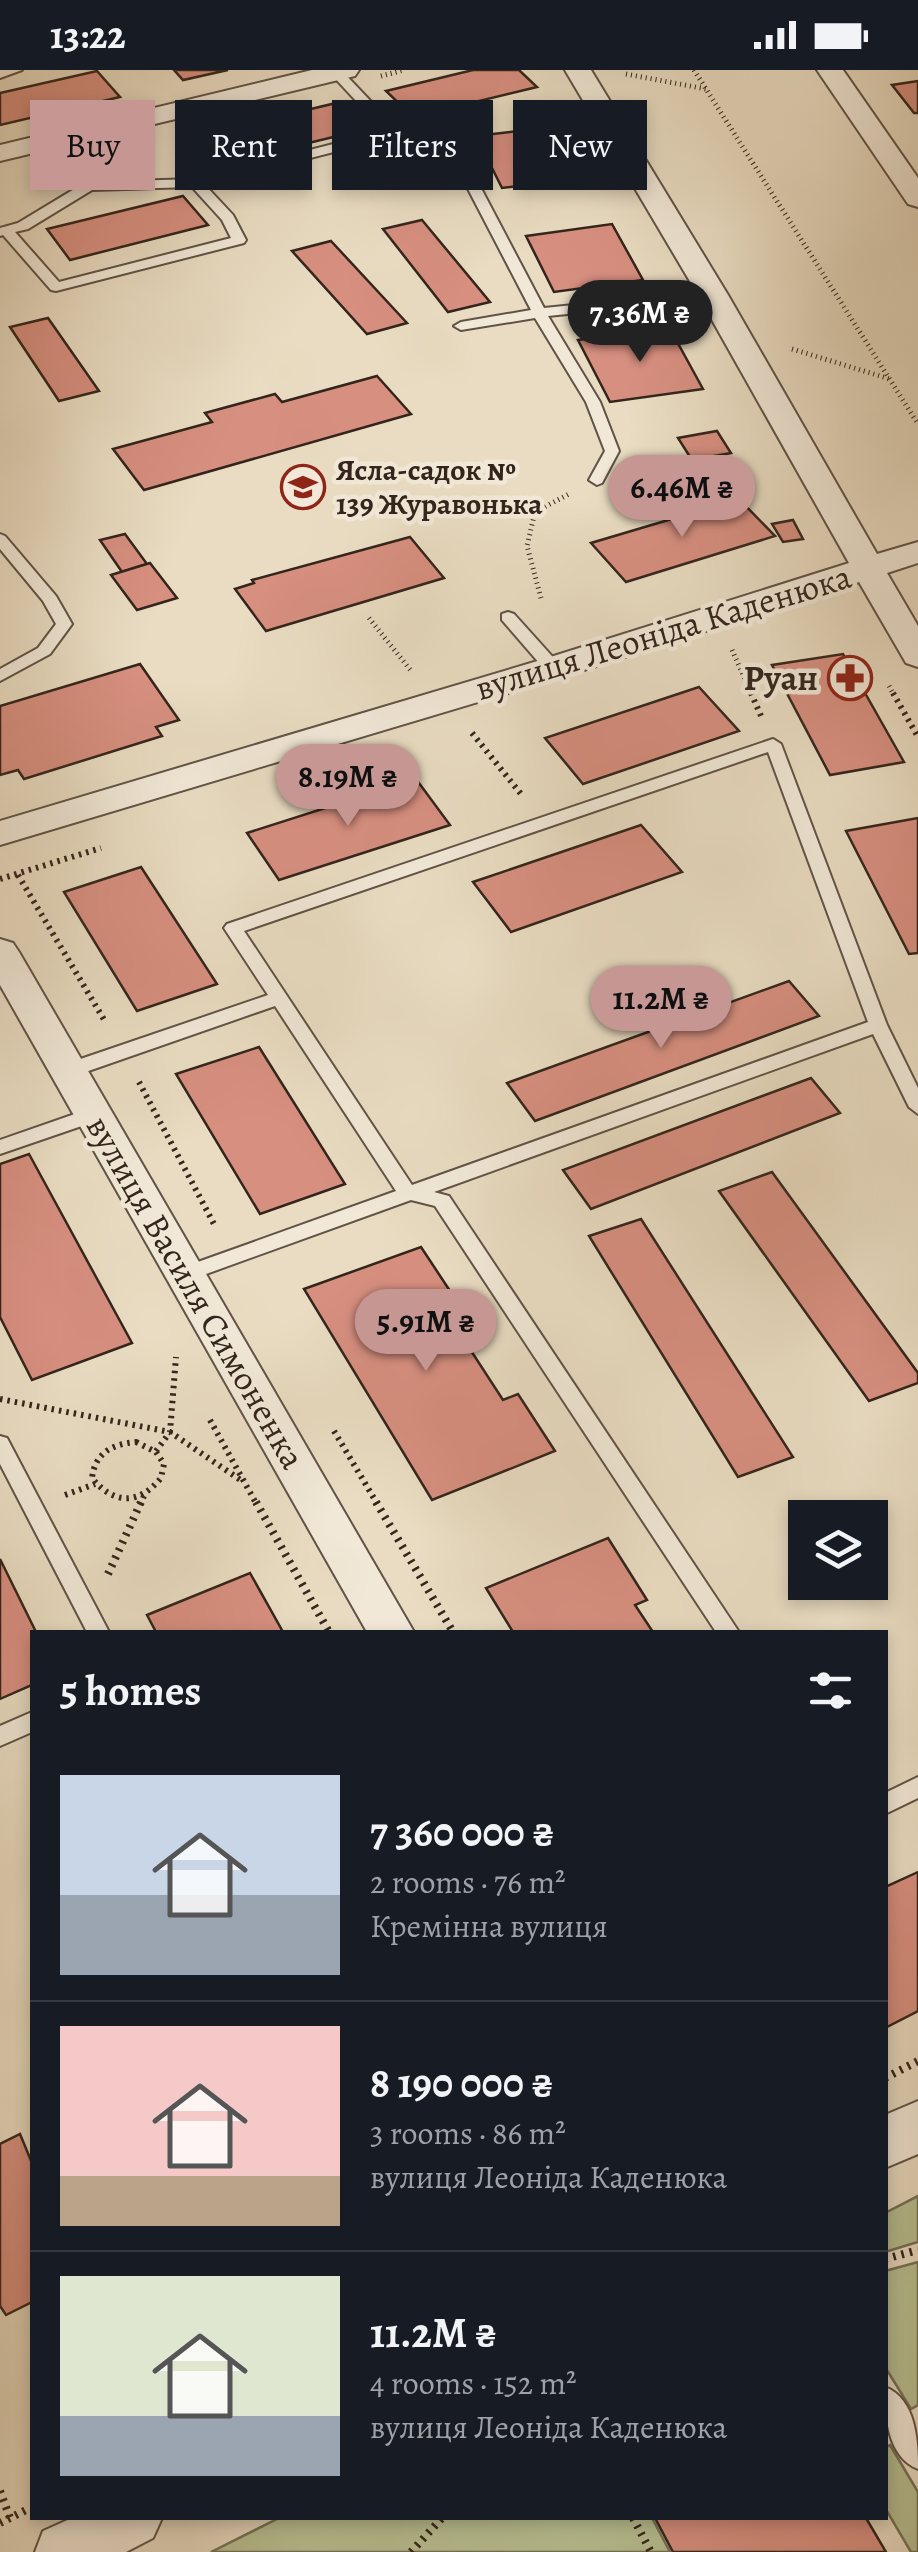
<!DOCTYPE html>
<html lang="en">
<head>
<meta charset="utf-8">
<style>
  :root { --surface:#171b24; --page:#20242c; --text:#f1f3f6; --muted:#9ea1a6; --line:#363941; --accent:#c59692 }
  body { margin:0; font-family:Alegreya,serif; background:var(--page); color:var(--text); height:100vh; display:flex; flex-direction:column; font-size:38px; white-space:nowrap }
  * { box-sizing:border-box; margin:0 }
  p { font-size:32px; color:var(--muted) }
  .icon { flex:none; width:55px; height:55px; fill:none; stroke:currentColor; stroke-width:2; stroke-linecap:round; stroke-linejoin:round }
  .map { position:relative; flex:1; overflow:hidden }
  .panel { position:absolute; left:30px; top:1560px; width:858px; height:890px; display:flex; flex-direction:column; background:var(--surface); border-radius:0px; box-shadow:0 5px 15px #0003 }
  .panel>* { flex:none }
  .banner { position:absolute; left:30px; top:30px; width:860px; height:90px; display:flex; gap:20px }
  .buttons { position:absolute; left:788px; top:1430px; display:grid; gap:20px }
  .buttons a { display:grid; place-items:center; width:100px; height:100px; border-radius:0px; background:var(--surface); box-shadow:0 5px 15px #0003; font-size:50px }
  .price { position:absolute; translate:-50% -85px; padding:0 22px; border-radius:35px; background:var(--accent); color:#111; font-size:32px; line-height:65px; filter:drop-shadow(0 2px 5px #0008) }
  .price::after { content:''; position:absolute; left:50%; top:60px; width:30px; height:22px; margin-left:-15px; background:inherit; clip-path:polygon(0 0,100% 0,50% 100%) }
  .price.on { background:#222; color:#fff }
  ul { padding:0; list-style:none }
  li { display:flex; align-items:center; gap:30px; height:250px; padding:0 30px }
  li+li { border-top:2px solid var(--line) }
  li span { display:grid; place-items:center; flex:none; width:280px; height:200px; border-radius:0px; color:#555 }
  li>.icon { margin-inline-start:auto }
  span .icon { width:120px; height:120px; fill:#fffc; stroke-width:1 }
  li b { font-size:42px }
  h2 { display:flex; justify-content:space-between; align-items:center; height:120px; padding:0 30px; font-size:42px }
  .tag { padding:0 35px; border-radius:0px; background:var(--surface); box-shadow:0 5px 15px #0003; font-size:35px; line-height:90px }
  .tag.on { background:var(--accent); color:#111 }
  .status { display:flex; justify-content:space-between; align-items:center; height:70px; padding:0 50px; background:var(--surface); direction:ltr }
  .status svg { height:28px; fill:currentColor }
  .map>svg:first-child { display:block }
  .green { fill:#b7c093; stroke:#757258; stroke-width:2.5 }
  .building { fill:#d78f80; stroke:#33251c; stroke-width:2.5 }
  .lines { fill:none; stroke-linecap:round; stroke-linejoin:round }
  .service-casing { stroke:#605346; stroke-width:4 }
  .minor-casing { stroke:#605346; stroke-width:4 }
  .path-far2 { stroke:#33251c; stroke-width:5; stroke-dasharray:1 4; stroke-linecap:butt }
  .path-far1 { stroke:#33251c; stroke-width:6; stroke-dasharray:2.5 5; stroke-linecap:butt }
  .path { stroke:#33251c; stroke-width:8; stroke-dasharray:2.5 6; stroke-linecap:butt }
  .service { fill:#f1e8d7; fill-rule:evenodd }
  .minor { fill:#f1e8d7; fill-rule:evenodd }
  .labels { text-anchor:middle; stroke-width:9; stroke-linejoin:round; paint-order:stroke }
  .far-poi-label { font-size:30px; font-weight:bold; fill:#33251c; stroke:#f1e8d7; text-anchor:start }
  .street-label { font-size:35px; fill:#33251c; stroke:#f1e8d7 }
  .poi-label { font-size:35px; font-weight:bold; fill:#33251c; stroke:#f1e8d7; text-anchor:end }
</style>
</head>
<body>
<div class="status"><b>13:22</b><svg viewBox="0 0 49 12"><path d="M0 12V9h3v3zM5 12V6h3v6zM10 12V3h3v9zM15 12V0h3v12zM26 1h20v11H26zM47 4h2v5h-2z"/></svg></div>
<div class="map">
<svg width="918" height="2482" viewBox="0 0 918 2482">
  <rect width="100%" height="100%" fill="#e9dcc2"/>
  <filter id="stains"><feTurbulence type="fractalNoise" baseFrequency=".002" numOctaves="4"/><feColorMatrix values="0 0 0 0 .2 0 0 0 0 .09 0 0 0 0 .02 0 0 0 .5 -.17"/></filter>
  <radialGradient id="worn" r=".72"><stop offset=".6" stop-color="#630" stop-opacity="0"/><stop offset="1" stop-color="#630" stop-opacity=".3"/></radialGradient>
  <g class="green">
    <polygon points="918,2126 918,2172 885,2182 885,2143"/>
    <polygon points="918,2192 918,2335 911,2339 885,2297 885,2201"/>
    <polygon points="890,2375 918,2422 918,2482 911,2482 885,2438 885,2378"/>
    <polygon points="279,2448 652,2448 670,2482 211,2482"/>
  </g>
  <g class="building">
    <polygon points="174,0 228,0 183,10"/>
    <polygon points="473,0 519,0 537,17 413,47 386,21"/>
    <polygon points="97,1 120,27 0,55 0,23"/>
    <polygon points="918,11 918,43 914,43 892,15"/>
    <polygon points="332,34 358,61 226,93 201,65"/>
    <polygon points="559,56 588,108 502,118 476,66"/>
    <polygon points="183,126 208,155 70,190 47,159"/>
    <polygon points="422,150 490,232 448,242 383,159"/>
    <polygon points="612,154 643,210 554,222 526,166"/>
    <polygon points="331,171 407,253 367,264 292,181"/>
    <polygon points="48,248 99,321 59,331 10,257"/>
    <polygon points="669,257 703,319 610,332 578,270"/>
    <polygon points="377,306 411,344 144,420 113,379 212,352 205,343 275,324 282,332"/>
    <polygon points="717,361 731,383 692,390 678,368"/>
    <polygon points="739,429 775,466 626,512 591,473"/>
    <polygon points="793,450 803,469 783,472 772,454"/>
    <polygon points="125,464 147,494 122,502 100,470"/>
    <polygon points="410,467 444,508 266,561 235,519 254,513 252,510"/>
    <polygon points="150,493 177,528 137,540 111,505"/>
    <polygon points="843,584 904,692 830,705 772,595"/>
    <polygon points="140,594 179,650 156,657 162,666 24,709 18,700 0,705 0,636"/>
    <polygon points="699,617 739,661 583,714 545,668"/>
    <polygon points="416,709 450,755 279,810 247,763"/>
    <polygon points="918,748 918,883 909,884 846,761"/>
    <polygon points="641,755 682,802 511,862 473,812"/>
    <polygon points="141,797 217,914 137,941 64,822"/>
    <polygon points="789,911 819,946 535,1051 507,1013"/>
    <polygon points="259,977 345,1114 260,1144 176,1004"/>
    <polygon points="811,1008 840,1043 591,1139 563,1100"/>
    <polygon points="29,1084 132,1273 32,1310 0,1247 0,1094"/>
    <polygon points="772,1102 918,1303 918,1313 869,1331 719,1121"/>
    <polygon points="641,1149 793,1387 738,1407 589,1166"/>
    <polygon points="421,1177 454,1227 440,1233 503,1330 518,1324 555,1381 432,1430 304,1219"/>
    <polygon points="608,1468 647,1530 635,1535 653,1562 513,1562 486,1518"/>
    <polygon points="0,1489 36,1562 32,1562 32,1615 0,1629"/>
    <polygon points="250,1503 283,1562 156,1562 147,1545"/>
    <polygon points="918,1802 918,1941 885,1958 885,1817"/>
    <polygon points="20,2064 32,2093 32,2232 6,2245 0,2236 0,2074"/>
    <polygon points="655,2448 866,2448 886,2482 673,2482"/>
  </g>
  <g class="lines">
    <defs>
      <g id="service">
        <polygon points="0,0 22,0 0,8"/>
        <path d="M331,0H341L398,60L463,84L544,238L713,221L720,225L713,229L548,246L600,332L619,381L602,413L597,415L589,410L605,381L586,332L535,248L461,260L454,256L461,252L531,240L453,90L392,67L205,115L233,145L246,170L244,173L56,221L51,220L3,165L0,166V158L18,153L81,115L48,74V68H58L93,112L196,109L384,61L332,5ZM192,117L222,150L231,168L59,212L15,162L28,159L92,120Z"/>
        <polygon points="0,464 5,466 56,526 72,554 50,584 0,611 0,599 38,578 56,554 43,531 0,479"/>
        <polygon points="508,542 514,544 559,594 559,602 547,602 502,550 502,544"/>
        <path d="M773,669L781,674L887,955L918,1018V1044L909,1037L873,964L434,1122L449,1126L739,1562H716L435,1136L411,1130L195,1208H181L178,1203L181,1198L396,1121L275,936L74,1006H60L58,1001L60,996L268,925L224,858L227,854ZM768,682L868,952L412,1115L244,861Z"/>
        <polygon points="95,1037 104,1044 102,1049 0,1084 0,1070"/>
        <polygon points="0,1366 7,1368 109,1562 87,1562 0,1394"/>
        <polygon points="32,1642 32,1662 0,1676 0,1656"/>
        <polygon points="918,1707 918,1728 885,1744 885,1723"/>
        <path d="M885,2317C916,2329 918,2371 918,2399C887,2387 885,2345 885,2317Z"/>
      </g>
      <g id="minor">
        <polygon points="312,0 359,0 355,6 0,91 0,75"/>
        <polygon points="565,0 591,0 728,225 877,484 918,472 918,493 887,503 918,556 918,597 906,593 859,512 565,606 0,775 0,751 541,590 849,493 698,225"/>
        <polygon points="817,0 843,0 918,108 918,137 908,134"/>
        <polygon points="0,869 13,873 19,882 414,1562 367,1562 0,915"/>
        <polygon points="918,2031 918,2084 885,2098 885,2045"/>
        <polygon points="72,2448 162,2448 153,2468 126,2482 35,2482 43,2461"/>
      </g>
    </defs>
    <use href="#service" class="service-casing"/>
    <use href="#minor" class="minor-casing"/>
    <g class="path-far2">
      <polyline points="694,0 918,354"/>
      <polyline points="626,4 706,19"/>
      <polyline points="381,6 404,0"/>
      <polyline points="792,279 890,309"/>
      <polyline points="541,528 527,476 535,442 569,424"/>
      <polyline points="369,548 412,602"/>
      <polyline points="732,580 752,625"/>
      <polyline points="889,616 894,625"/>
    </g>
    <g class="path-far1">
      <polyline points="751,623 761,646"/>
      <polyline points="893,623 918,667"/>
      <polyline points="472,663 521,724"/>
      <polyline points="18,805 106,953"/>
      <polyline points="0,809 101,778"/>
      <polyline points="139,1012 215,1156"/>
      <polyline points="0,1329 170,1362 242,1411"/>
      <polyline points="210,1350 257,1435"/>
      <polyline points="334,1361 378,1435"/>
      <path d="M136,1372L156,1382L164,1394L161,1408C139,1435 114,1435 92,1408C95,1383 112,1374 136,1372Z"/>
      <polyline points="156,1381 170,1362 176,1287"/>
      <polyline points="65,1425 95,1414"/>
      <polyline points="140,1435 144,1426"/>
    </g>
    <g class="path">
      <polyline points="256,1432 329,1562"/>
      <polyline points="376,1432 453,1562"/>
      <polyline points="108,1504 141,1432"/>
      <polyline points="885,2008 918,1991"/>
      <polyline points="885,2189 918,2180"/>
      <polyline points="0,2421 10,2448"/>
      <polyline points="633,2448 651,2482"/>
      <polyline points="0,2453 26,2440"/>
      <polyline points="411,2482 442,2448"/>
    </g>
    <use href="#service" class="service"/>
    <use href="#minor" class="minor"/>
  </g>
  <defs>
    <symbol id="school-ring" viewBox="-11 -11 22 22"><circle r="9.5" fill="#f1e8d7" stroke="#8f2418" stroke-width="1.5"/><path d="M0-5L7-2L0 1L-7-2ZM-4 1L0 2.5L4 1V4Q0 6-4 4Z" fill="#8f2418"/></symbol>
    <symbol id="pharmacy-ring" viewBox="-11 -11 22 22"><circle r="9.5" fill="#f1e8d7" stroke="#8f2418" stroke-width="1.5"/><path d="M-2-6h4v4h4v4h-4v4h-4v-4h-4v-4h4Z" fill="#8f2418"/></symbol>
  </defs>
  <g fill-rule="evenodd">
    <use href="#school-ring" x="278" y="392" width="50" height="50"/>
    <use href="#pharmacy-ring" x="825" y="583" width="50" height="50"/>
  </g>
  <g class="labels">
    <g class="far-poi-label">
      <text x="336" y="410">Ясла-садок №<tspan x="336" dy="34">139 Журавонька</tspan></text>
    </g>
    <g class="street-label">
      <text transform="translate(663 562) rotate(-17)" y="12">вулиця Леоніда Каденюка</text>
      <text transform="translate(196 1222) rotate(60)" y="12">вулиця Василя Симоненка</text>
    </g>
    <g class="poi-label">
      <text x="818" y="620">Руан</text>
    </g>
  </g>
  <rect width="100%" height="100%" filter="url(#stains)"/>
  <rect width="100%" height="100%" fill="url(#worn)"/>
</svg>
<div class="buttons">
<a><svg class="icon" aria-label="layers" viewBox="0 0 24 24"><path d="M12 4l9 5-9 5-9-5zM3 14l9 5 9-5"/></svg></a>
</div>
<b class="price on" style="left:640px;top:295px">7.36M ₴</b>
<b class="price" style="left:682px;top:470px">6.46M ₴</b>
<b class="price" style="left:348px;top:759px">8.19M ₴</b>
<b class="price" style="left:661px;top:981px">11.2M ₴</b>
<b class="price" style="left:426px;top:1304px">5.91M ₴</b>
<div class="banner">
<a class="tag on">Buy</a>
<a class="tag">Rent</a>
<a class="tag">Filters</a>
<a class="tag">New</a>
</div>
<section class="panel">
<h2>5 homes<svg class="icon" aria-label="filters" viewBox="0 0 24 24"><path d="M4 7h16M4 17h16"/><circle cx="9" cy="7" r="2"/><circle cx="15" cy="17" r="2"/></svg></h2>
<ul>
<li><span style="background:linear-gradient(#c9d6e8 60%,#9aa5b1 0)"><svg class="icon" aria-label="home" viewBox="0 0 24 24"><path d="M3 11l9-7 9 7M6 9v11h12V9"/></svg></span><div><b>7 360 000 ₴</b><p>2 rooms · 76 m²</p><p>Кремінна вулиця</p></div></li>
<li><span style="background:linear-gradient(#f6c9c9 75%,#b9a48a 0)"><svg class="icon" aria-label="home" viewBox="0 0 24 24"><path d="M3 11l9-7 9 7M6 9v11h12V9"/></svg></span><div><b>8 190 000 ₴</b><p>3 rooms · 86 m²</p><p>вулиця Леоніда Каденюка</p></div></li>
<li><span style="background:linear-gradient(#dfe7d0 70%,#9aa5b1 0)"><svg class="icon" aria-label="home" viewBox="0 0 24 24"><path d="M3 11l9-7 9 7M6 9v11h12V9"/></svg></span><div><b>11.2M ₴</b><p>4 rooms · 152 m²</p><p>вулиця Леоніда Каденюка</p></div></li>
</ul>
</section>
</div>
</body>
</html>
